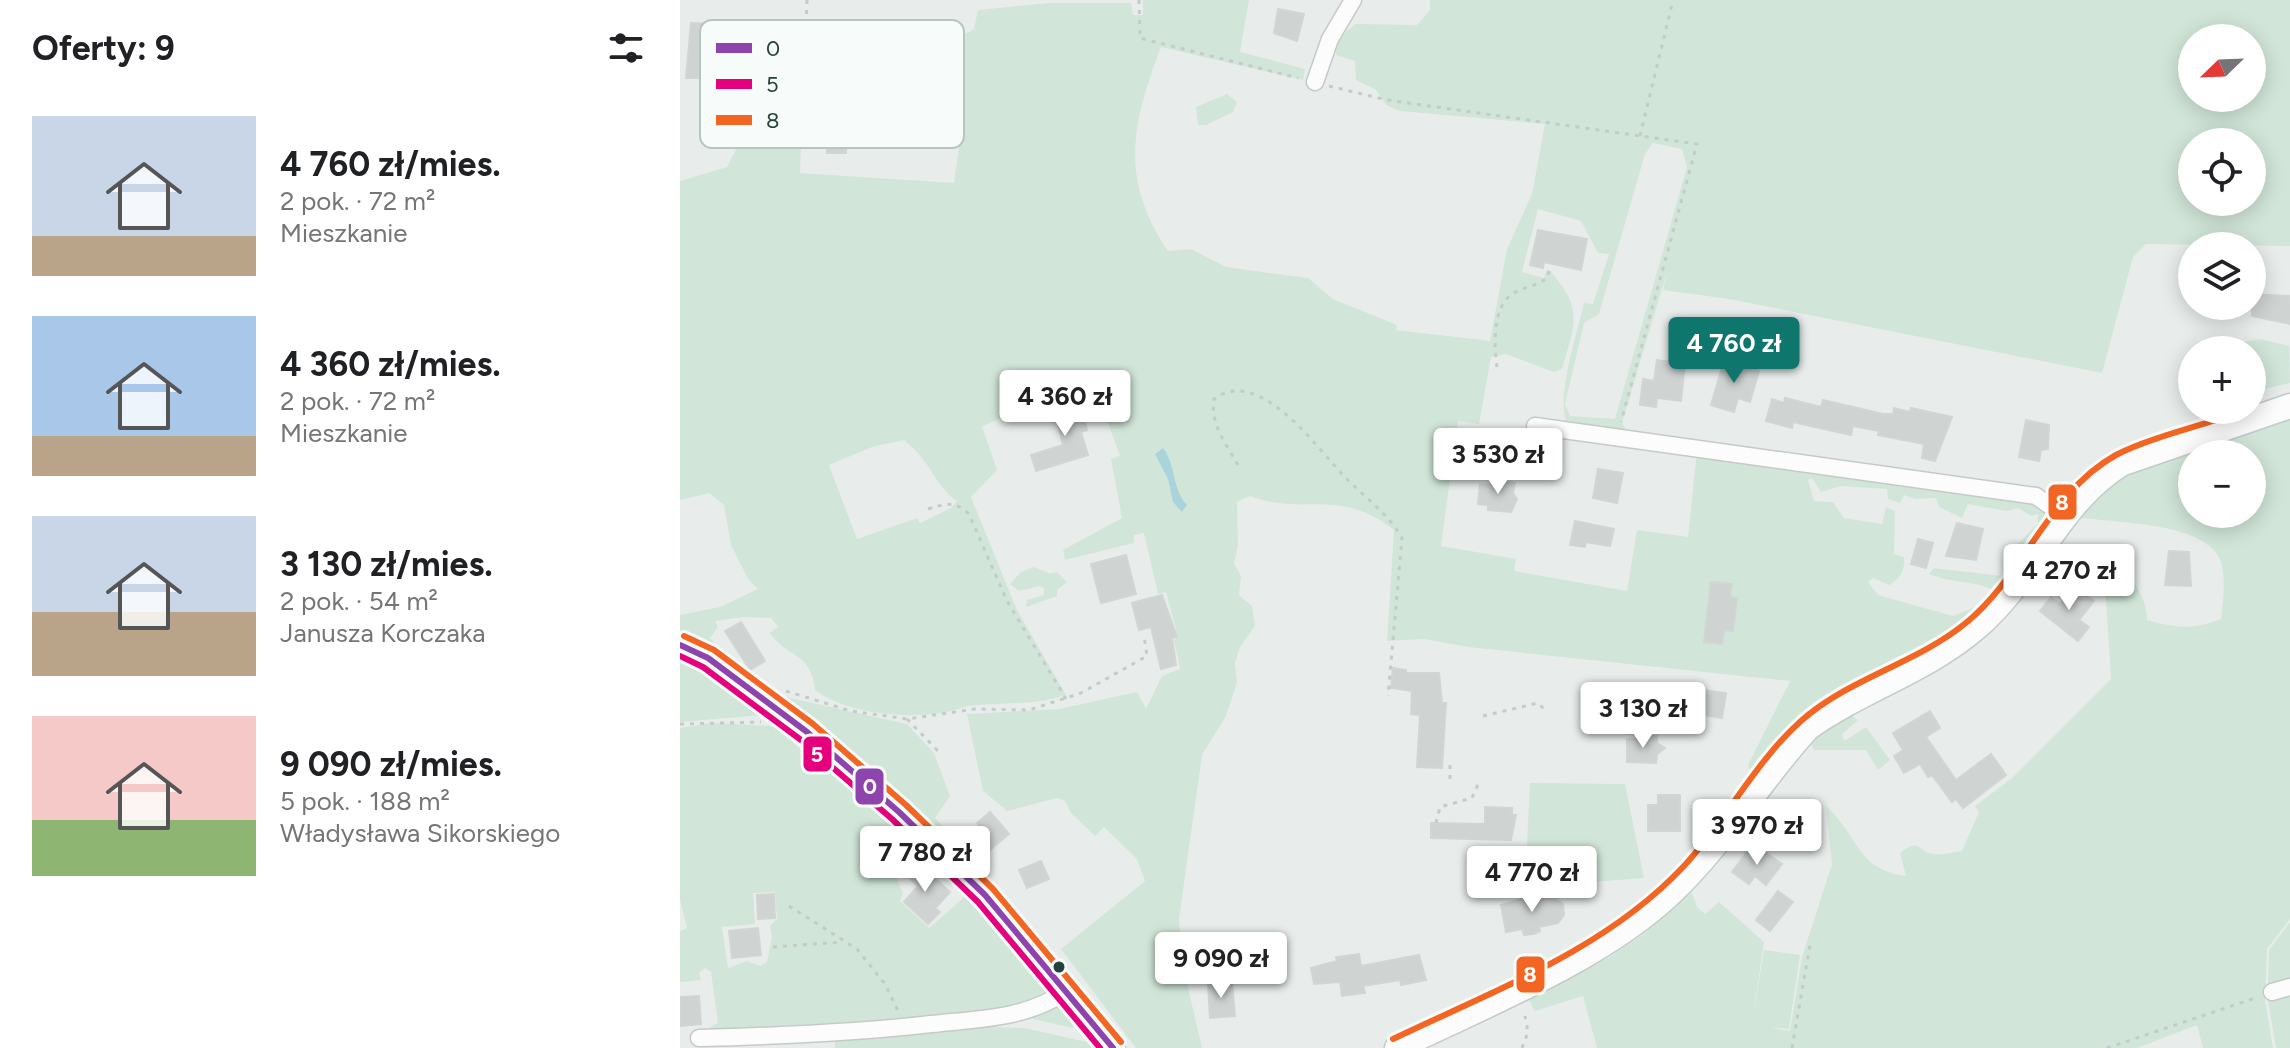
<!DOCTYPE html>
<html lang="pl">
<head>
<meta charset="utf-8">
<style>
  :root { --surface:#fff; --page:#f2f2f2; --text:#202124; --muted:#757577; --accent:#0f766e }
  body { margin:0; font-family:Figtree,sans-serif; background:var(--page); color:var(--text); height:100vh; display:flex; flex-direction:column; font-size:30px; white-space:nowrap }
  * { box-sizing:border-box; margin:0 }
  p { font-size:26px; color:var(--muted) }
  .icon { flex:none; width:44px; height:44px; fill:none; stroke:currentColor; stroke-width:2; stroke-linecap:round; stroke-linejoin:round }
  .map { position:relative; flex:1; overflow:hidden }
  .side { display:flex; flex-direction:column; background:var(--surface); width:680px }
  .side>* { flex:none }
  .needle { width:52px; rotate:247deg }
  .fabs { position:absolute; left:1498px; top:24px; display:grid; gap:16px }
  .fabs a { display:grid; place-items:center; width:88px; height:88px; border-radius:50%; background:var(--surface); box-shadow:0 4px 20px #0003; font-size:40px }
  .price { position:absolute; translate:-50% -68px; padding:0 18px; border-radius:8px; background:#fff; color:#222; font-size:26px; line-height:52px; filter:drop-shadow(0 2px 4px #0008) }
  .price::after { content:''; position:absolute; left:50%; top:48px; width:24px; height:18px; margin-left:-12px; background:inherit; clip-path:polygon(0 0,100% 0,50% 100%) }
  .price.selected { background:var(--accent); color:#fff }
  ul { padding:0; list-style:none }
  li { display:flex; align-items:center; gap:24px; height:200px; padding:0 32px }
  li span { display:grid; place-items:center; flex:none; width:224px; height:160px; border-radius:0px; color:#555 }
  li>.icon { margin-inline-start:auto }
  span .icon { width:96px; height:96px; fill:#fffc; stroke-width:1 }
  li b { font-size:34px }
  h2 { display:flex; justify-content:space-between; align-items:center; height:96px; padding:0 32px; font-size:34px }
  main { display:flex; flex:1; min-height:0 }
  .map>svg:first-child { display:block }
  .green { fill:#d1e6d8; fill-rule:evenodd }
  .water { fill:#a9d4db }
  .building { fill:#cfd4d2; stroke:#d1d6d4; stroke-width:2 }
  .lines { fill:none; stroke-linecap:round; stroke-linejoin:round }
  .street-casing { stroke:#c5cac8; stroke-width:19 }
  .secondary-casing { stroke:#c3cbc8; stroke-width:27 }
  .path { stroke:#c3ccca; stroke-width:3; stroke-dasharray:4 6; stroke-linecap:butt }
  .street { stroke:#fcfcfc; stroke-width:16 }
  .secondary { stroke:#fcfcfc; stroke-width:24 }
  .bus-1-casing { stroke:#f7fbf9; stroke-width:12 }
  .bus-2-casing { stroke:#f7fbf9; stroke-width:12 }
  .bus-3-casing { stroke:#f7fbf9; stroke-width:12 }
  .bus-1 { stroke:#8e44ad; stroke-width:6 }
  .bus-2 { stroke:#e5007d; stroke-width:6 }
  .bus-3 { stroke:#f26522; stroke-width:6 }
  .bus-dot { fill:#24423a; stroke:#f7fbf9; stroke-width:3 }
  .key { fill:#f7fbf9; stroke:#b8c4c0; stroke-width:2 }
  .key-label { font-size:22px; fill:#24423a }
  .line-badge { stroke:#f7fbf9; stroke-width:3 }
  .badge-label { font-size:22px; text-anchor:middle; font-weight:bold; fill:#fff }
</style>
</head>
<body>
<main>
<section class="side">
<h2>Oferty: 9<svg class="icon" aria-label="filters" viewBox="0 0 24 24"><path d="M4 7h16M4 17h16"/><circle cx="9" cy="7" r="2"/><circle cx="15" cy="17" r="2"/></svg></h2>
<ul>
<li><span style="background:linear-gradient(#c9d6e8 75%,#b9a48a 0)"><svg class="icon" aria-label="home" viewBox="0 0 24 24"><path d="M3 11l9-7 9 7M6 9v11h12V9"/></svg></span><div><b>4 760 zł/mies.</b><p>2 pok. · 72 m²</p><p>Mieszkanie</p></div></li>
<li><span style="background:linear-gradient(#a9c7e8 75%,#b9a48a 0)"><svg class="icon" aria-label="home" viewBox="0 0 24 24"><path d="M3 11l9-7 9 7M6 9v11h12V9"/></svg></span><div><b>4 360 zł/mies.</b><p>2 pok. · 72 m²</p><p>Mieszkanie</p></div></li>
<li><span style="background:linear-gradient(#c9d6e8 60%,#b9a48a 0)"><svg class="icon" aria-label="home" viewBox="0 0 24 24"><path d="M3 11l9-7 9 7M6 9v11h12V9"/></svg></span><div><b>3 130 zł/mies.</b><p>2 pok. · 54 m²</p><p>Janusza Korczaka</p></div></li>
<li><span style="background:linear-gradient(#f6c9c9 65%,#8fb573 0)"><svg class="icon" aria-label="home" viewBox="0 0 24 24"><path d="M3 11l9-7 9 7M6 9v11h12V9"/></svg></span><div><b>9 090 zł/mies.</b><p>5 pok. · 188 m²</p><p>Władysława Sikorskiego</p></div></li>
</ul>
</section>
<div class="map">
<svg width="1610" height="1048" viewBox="0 0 1610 1048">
  <rect width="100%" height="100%" fill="#e8edeb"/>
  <g class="green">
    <path d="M463,0H569L560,52L625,69L623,80L481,47C452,124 439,178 488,251L511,249L546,267L628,278L653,299L717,325L716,330L810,341L827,249L852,194L865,124L720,111L706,105L696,90L676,80L675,61L656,55C655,41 665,33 675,24L737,25L750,10V0H1610V246L1466,244L1453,257L1422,373L1049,299L983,290L987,272L942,423L949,434L888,425C874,401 898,331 904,303L913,304L929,254L918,253L901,221L858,209L842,272L864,278L866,271L871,272C904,310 895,323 882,369L874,372L826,354L811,357L799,424L778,421L761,546L836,559L834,571L947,591L957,530L1008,537L1017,451L1357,501L1371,515V521L1339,564L1330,562V552L1358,523V514L1351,516L1338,508L1327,511L1288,504L1282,518L1259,507L1256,498L1235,499L1224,495L1220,503L1208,499L1207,489L1161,486L1141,492L1132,478L1128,480L1134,501L1153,502L1164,518L1202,524L1206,507L1215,511L1214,554L1224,557C1225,571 1220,579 1209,585L1193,578L1188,582L1198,595L1273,616L1295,607L1313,590C1293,580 1270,583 1249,574L1254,568L1330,577L1304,611L1254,645L1148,699L1125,716L1071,775L1068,765L1110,681L788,647L744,639L707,641L714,530C658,486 624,517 570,496L557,502L558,546L554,563L561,576L559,595L572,606L575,626L560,647L555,663L557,682L546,716L522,755L499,919L503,966L522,1048H456L381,949L465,881L457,859L424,827L415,836L391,813L385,801L377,798L327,811L303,791L287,714L379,709L457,692L466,709L482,676L500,669L494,640L498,637L486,592L478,594L464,533L454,535V543L385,560L383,550L442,518L431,459L440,456L413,382L302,426L317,470L291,497L337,610L386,695C354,706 322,702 289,706C279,708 269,712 259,713C222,719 165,713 135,690C131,651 109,660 90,633L98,627L91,618L63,617L35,621L38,627L30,638L46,658L14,643L11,634L0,631V615L40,607L78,589L68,579L51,545L44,505L29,493L0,500V181L47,167L70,122L122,117L120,173L274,183L285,104V34L294,29L298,10L368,3H451L453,15H463ZM1512,38H1572V98H1512ZM1512,142H1572V202H1512ZM973,143L1002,149L1007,167L935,419L890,416L885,404L904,323L919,314L965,154ZM224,440C251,461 254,485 277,501L271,508L240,523L237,518L177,539L149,465L192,447Z"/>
    <polygon points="547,94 557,102 553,112 526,125 518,125 516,107"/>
    <polygon points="1581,339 1609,346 1610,383 1572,392 1572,350 1560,350 1557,343"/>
    <path d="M1610,418V919L1587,949L1585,1000L1593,1048H1523L1517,1025L1457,1048H917L903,996L855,1011L849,1000L928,958L965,933L1011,890L1017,907L1025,914L1039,902L1084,942L1072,1024L1084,950L1120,955L1109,1029L1089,1027L1110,1031L1122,957L1152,864L1146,806C1180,837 1176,869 1226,876L1220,853C1241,836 1237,853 1255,854C1263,855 1273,852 1282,851L1299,812L1295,806L1331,779L1431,679L1423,550C1443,568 1468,593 1467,620C1495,628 1513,630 1541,619C1543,601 1546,580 1541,562C1529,523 1439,523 1403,518L1397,511L1452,471L1497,450L1554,439ZM1512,454H1572V514H1512Z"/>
    <polygon points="354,567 369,573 377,572 387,582 377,590 377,596 346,607 347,600 364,595 364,588 359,586 339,591 330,584 341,572"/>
    <polygon points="0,653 87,710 84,715 0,722"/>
    <polygon points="106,697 227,724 254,753 270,796 255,818 265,829 260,840"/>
    <polygon points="1167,714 1178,720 1162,734 1164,741 1186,727 1210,760 1198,770 1186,750 1134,750 1131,744 1136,736"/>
    <path d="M31,723L93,726L244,851L217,879L223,893L220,901L249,928L289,893L394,1023L393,1028L348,1018L33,1033L30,1027L38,1023L31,972L25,968L19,973L21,980L0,982V931L7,928L0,900V728ZM95,892L97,919L90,926L92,937L87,962L80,966L67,961L48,968L42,927L75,924L73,893Z"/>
    <polygon points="850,783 945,784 964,878 845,887"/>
    <polygon points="1610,922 1610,980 1588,987 1589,950"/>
    <polygon points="1610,995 1610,1048 1596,1048 1588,1001"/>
    <polygon points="300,1027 345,1028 407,1042 413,1048 155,1048 155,1041 201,1038 209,1032"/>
  </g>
  <path class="water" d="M483,448C496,465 492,489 507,505L502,512L493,502L488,479L475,454Z"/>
  <g class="building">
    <polygon points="598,9 624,14 617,41 594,33"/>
    <polygon points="11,23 38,24 38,44 49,44 49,62 30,62 30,78 6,78"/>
    <rect x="147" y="126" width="19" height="27"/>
    <polygon points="858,230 907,239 901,270 864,262 863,268 850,265"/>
    <polygon points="1572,294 1610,296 1610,324 1572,316"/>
    <polygon points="1045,357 1079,371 1070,402 1058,398 1054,412 1031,405"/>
    <polygon points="977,360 1005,364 1001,401 977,398 976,407 960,405 963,379 974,381"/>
    <polygon points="1105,398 1141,407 1143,400 1203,414 1213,414 1214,408 1230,412 1231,408 1272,417 1255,461 1242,458 1244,444 1198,435 1199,431 1173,426 1171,435 1113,422 1112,428 1086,421 1092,399 1104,403"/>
    <polygon points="400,401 407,430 401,432 408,455 356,471 351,455 383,445 374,408"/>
    <polygon points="1346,420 1369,425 1368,449 1361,450 1359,461 1339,457"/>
    <polygon points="918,469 943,473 937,503 913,498"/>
    <polygon points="811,481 835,483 833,493 837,499 831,512 808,510 808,505 798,504 800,484 810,485"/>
    <polygon points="895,521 934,529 930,546 906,542 905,547 890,545"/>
    <polygon points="1277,523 1303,529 1296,560 1266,556"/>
    <polygon points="1238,539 1253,543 1246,568 1231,564"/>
    <polygon points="1489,551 1509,552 1511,586 1485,585"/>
    <polygon points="446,555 456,594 421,603 411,564"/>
    <polygon points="1031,582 1052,584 1050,597 1057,598 1053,631 1044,630 1042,644 1024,642"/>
    <polygon points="1395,586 1414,601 1399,620 1409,627 1398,641 1360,611 1371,597 1380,604"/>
    <polygon points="482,595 497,637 492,638 496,665 481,669 471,627 459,630 452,603"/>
    <polygon points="61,622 85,661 70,670 45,631"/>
    <polygon points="713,668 726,670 726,673 759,673 762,703 766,703 762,768 737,767 740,715 731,714 732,691 711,688"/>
    <polygon points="1015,689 1046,693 1042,718 1012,713"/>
    <polygon points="1250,711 1260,728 1246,737 1276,780 1311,754 1326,775 1283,808 1276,799 1272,802 1252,775 1248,777 1240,764 1224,773 1214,756 1223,750 1213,733"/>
    <polygon points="963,736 977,736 977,743 985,748 977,754 976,763 947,762 947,739 963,739"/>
    <polygon points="978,795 1000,795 1000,831 968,831 968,805 978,805"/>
    <polygon points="805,807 832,808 832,815 836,815 831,840 751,838 751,823 805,824"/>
    <polygon points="310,812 329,834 304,855 292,841 303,830 297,823"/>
    <polygon points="1079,848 1102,864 1086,885 1075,876 1069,884 1052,872 1067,852 1073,857"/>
    <polygon points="361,861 369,879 347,888 339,870"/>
    <polygon points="238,862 270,892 255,908 260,912 248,924 224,902 238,886 226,875"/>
    <polygon points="1098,891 1113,902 1090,931 1076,920"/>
    <polygon points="94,894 95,918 78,919 77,895"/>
    <polygon points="856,895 857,899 872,896 883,904 884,915 878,923 859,927 860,931 854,934 844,935 842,929 826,932 821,905"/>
    <polygon points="78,928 81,955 52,958 49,931"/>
    <polygon points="679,954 681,966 739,955 746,980 721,985 720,980 683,986 685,993 662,996 660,982 634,984 631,968 657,961 656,957"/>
    <polygon points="552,983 555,1016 530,1018 528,984"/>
    <polygon points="19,996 21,1024 0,1026 0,997"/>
  </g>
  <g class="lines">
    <defs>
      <g id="street">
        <polyline points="635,82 650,39 673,0"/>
        <polyline points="855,426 1356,496 1384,516"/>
        <polyline points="1592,992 1610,987"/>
        <path d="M19,1038C97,1036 173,1033 251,1024C298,1019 345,1019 385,992"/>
      </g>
      <g id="secondary">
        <polyline points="0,645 28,658 127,732 219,812 305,895 433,1048"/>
        <path d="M717,1048C805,1005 921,960 992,892C1044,843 1080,780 1128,728C1181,690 1246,671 1296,628C1353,580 1377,504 1441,464L1610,406"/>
      </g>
    </defs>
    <use href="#street" class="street-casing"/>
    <use href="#secondary" class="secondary-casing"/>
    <g class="path">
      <polyline points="127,0 124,88 131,127"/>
      <polyline points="459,0 460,38 618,78"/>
      <polyline points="649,86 707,100 1017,144 941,422"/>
      <polyline points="960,136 993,0"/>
      <path d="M817,367C814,346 812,308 832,294C843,287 857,286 867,278L870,268"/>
      <path d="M558,465C546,444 530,424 534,399C579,365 637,448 664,476C684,497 708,513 722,538L708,696"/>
      <path d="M248,509C266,503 275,501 289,514L327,601L386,699"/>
      <polyline points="106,691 171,711 227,719 295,709 349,710 401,693 467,656 464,635"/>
      <polyline points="803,716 858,703 867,712"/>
      <polyline points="227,719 259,752"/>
      <polyline points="0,724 81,722"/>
      <polyline points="770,765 770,783"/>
      <polyline points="756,823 760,807 792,798 799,782"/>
      <polyline points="109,906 177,949 205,984 219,1013"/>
      <polyline points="93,947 162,942"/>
      <polyline points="842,1048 848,1032 845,1016"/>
      <polyline points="1112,1048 1130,945"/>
      <polyline points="1427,1048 1578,997"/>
    </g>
    <use href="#street" class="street"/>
    <use href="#secondary" class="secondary"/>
    <defs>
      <polyline id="bus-1" points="0,645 28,658 127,732 219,812 305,895 433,1048"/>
      <polyline id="bus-2" points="0,656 23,667 121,740 212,819 298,902 420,1048"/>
      <g id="bus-3">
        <polyline points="4,636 34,650 133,724 226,805 313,889 441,1042"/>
        <path d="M713,1039C813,991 925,950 1003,867C1045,822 1075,762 1121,721C1167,679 1238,663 1287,622C1344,575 1369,492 1436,455C1468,438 1530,423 1568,410"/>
      </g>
    </defs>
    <use href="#bus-1" class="bus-1-casing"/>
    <use href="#bus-2" class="bus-2-casing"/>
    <use href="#bus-3" class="bus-3-casing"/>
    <use href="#bus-1" class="bus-1"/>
    <use href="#bus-2" class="bus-2"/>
    <use href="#bus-3" class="bus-3"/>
  </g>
  <circle class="bus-dot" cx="379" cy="967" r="7"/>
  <rect x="20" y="20" width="264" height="128" rx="12" class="key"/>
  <rect x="36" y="43" width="36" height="10" fill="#8e44ad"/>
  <rect x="36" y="79" width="36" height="10" fill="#e5007d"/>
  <rect x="36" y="115" width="36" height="10" fill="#f26522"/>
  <g class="key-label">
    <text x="86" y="56">0</text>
    <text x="86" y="92">5</text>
    <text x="86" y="128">8</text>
  </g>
  <g class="line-badge">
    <rect x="1367" y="483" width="31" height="38" rx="8" fill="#f26522"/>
    <rect x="122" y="735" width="31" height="38" rx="8" fill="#e5007d"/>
    <rect x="174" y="767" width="31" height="39" rx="8" fill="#8e44ad"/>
    <rect x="835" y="955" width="31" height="39" rx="8" fill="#f26522"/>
  </g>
  <g class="badge-label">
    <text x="1382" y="510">8</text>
    <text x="137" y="762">5</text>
    <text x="190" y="794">0</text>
    <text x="850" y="982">8</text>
  </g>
</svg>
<div class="fabs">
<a><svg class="needle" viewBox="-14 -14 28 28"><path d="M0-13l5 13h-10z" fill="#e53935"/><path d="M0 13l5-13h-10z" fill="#757577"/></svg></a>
<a><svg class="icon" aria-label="locate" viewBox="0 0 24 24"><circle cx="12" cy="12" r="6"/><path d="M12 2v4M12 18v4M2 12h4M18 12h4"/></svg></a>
<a><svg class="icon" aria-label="layers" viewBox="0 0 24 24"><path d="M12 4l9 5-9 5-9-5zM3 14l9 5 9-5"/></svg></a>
<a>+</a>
<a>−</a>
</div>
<b class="price selected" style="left:1054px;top:385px">4 760 zł</b>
<b class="price" style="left:385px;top:438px">4 360 zł</b>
<b class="price" style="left:818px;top:496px">3 530 zł</b>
<b class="price" style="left:1389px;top:612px">4 270 zł</b>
<b class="price" style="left:963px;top:750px">3 130 zł</b>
<b class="price" style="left:1077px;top:867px">3 970 zł</b>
<b class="price" style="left:245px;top:894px">7 780 zł</b>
<b class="price" style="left:852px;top:914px">4 770 zł</b>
<b class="price" style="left:541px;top:1000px">9 090 zł</b>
</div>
</main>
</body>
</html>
